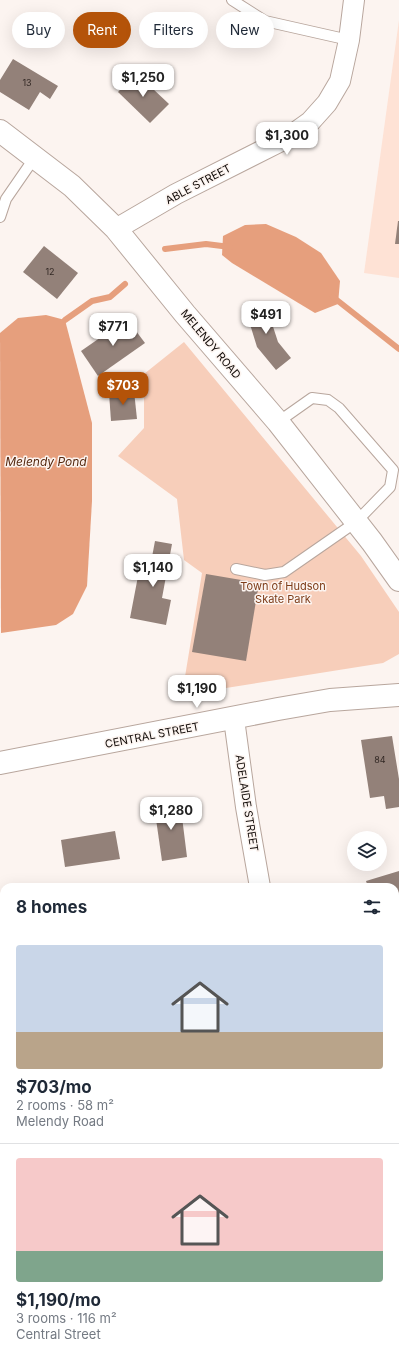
<!DOCTYPE html>
<html lang="en">
<head>
<meta charset="utf-8">
<style>
  :root { --surface:#fff; --page:#f2f2f3; --text:#1f2937; --muted:#747a83; --line:#e0e1e3; --accent:#b45309 }
  body { margin:0; font-family:Inter,sans-serif; background:var(--page); color:var(--text); height:100vh; display:flex; flex-direction:column; font-size:15px; white-space:nowrap }
  * { box-sizing:border-box; margin:0 }
  p { font-size:13px; color:var(--muted) }
  .icon { flex:none; width:22px; height:22px; fill:none; stroke:currentColor; stroke-width:2; stroke-linecap:round; stroke-linejoin:round }
  .map { position:relative; flex:1; overflow:hidden }
  .panel { position:absolute; left:0px; top:883px; width:399px; height:480px; display:flex; flex-direction:column; background:var(--surface); border-radius:12px 12px 0 0; box-shadow:0 4px 16px #0002 }
  .panel>* { flex:none }
  .top-card { position:absolute; left:12px; top:12px; width:375px; height:36px; display:flex; gap:8px }
  .tools { position:absolute; left:347px; top:831px; display:grid; gap:8px }
  .tools a { display:grid; place-items:center; width:40px; height:40px; border-radius:50%; background:var(--surface); box-shadow:0 4px 16px #0002; font-size:20px }
  .price { position:absolute; translate:-50% -34px; padding:0 9px; border-radius:8px; background:#fff; color:#222; font-size:13px; line-height:26px; filter:drop-shadow(0 1px 2px #0008) }
  .price::after { content:''; position:absolute; left:50%; top:24px; width:12px; height:9px; margin-left:-6px; background:inherit; clip-path:polygon(0 0,100% 0,50% 100%) }
  .price.active { background:var(--accent); color:#fff }
  ul { padding:0; list-style:none }
  li { display:grid; align-content:center; gap:8px; height:212px; padding:0 16px }
  li+li { border-top:1px solid var(--line) }
  li span { display:grid; place-items:center; height:124px; border-radius:4px; color:#555 }
  li>.icon { margin-inline-start:auto }
  span .icon { width:72px; height:72px; fill:#fffc; stroke-width:1 }
  li b { font-size:17px }
  h2 { display:flex; justify-content:space-between; align-items:center; height:48px; padding:0 16px; font-size:17px }
  .pill { padding:0 14px; border-radius:18px; background:var(--surface); box-shadow:0 4px 16px #0002; font-size:14px; line-height:36px }
  .pill.active { background:var(--accent); color:#fff }
  .map>svg:first-child { display:block }
  .built { fill:#fee2d5 }
  .green { fill:#f7ceba }
  .water { fill:#e69f7d }
  .lines { fill:none; stroke-linecap:round; stroke-linejoin:round }
  .stream { stroke:#e69f7d; stroke-width:6 }
  .building { fill:#938179 }
  .lane-casing { stroke:#b8a69d; stroke-width:12 }
  .street-casing { stroke:#b8a69d; stroke-width:22 }
  .secondary-casing { stroke:#b8a69d; stroke-width:24 }
  .lane { stroke:#fff; stroke-width:10 }
  .street { stroke:#fff; stroke-width:20 }
  .secondary { stroke:#fff; stroke-width:22 }
  .labels { text-anchor:middle; stroke-width:3; stroke-linejoin:round; paint-order:stroke }
  .number-label { font-size:9px; fill:#322824 }
  .street-label { font-size:11px; fill:#110b08; stroke:#fcf4f0 }
  .park-label { font-size:11px; fill:#7e3d19; stroke:#fcf4f0 }
  .water-label { font-size:12px; font-style:italic; fill:#55280f; stroke:#fcf4f0 }
</style>
</head>
<body>
<div class="map">
<svg width="399" height="1363" viewBox="0 0 399 1363">
  <rect width="100%" height="100%" fill="#fcf4f0"/>
  <polygon class="built" points="399,20 399,278 364,273"/>
  <polygon class="green" points="184,342 361,556 399,612 399,654 383,663 182,695 202,573 184,560 177,499 118,456 144,428 144,374"/>
  <g class="water">
    <polygon points="266,224 296,237 321,253 340,281 338,304 315,313 232,263 222,255 223,236 245,225"/>
    <polygon points="46,315 65,320 92,423 92,501 87,586 73,614 56,625 1,633 0,333 18,318"/>
  </g>
  <g class="lines">
    <g class="stream">
      <polyline points="165,249 206,244 230,247"/>
      <polyline points="333,297 399,349"/>
      <polyline points="65,320 92,301 110,297 125,284"/>
    </g>
  </g>
  <g class="building">
    <polygon points="13,59 58,86 50,99 40,92 29,110 0,92 0,80"/>
    <polygon points="136,73 169,104 150,123 118,92"/>
    <polygon points="398,221 399,221 399,244 395,244"/>
    <polygon points="44,246 78,273 57,299 23,272"/>
    <polygon points="265,302 278,342 291,358 276,370 257,347 245,308"/>
    <polygon points="127,319 145,343 98,376 81,351"/>
    <polygon points="134,391 137,419 111,421 109,393"/>
    <polygon points="155,541 172,544 162,598 171,600 166,625 130,618 139,571 149,573"/>
    <polygon points="206,574 259,583 246,661 192,652"/>
    <polygon points="392,736 399,779 399,807 386,809 384,796 370,798 361,740"/>
    <polygon points="180,801 187,857 162,861 154,805"/>
    <polygon points="115,831 120,859 65,867 61,840"/>
    <polygon points="399,871 399,913 395,915 395,887 368,887 366,881"/>
    <polygon points="4,1083 4,1130 0,1125 0,1085"/>
  </g>
  <g class="lines">
    <defs>
      <g id="lane">
        <polyline points="232,0 265,21 349,40"/>
        <polyline points="0,217 6,199 35,157"/>
        <polyline points="236,569 265,575 284,572 356,522 390,487 393,470 339,408 328,400 312,398 278,422"/>
      </g>
      <g id="street">
        <polyline points="116,229 176,194 289,137 310,122 327,103 340,81 349,40 354,0"/>
        <polyline points="234,719 246,807 260,887"/>
        <polyline points="395,1051 399,1054"/>
        <polyline points="0,1211 4,1208"/>
      </g>
      <g id="secondary">
        <polyline points="0,131 72,186 116,229 185,314 278,422 372,542 399,580"/>
        <polyline points="0,763 278,709 330,700 399,695"/>
      </g>
    </defs>
    <use href="#lane" class="lane-casing"/>
    <use href="#street" class="street-casing"/>
    <use href="#secondary" class="secondary-casing"/>
    <use href="#lane" class="lane"/>
    <use href="#street" class="street"/>
    <use href="#secondary" class="secondary"/>
  </g>
  <g class="labels">
    <g class="number-label">
      <text x="27" y="86">13</text>
      <text x="50" y="275">12</text>
      <text x="380" y="763">84</text>
    </g>
    <g class="street-label">
      <text transform="translate(198 184) rotate(-28)" y="4">ABLE STREET</text>
      <text transform="translate(211 344) rotate(50)" y="4">MELENDY ROAD</text>
      <text transform="translate(152 735) rotate(-11)" y="4">CENTRAL STREET</text>
      <text transform="translate(247 803) rotate(81)" y="4">ADELAIDE STREET</text>
    </g>
    <g class="park-label">
      <text x="283" y="590">Town of Hudson<tspan x="283" dy="13">Skate Park</tspan></text>
    </g>
    <g class="water-label">
      <text x="46" y="466">Melendy Pond</text>
    </g>
  </g>
</svg>
<div class="tools">
<a><svg class="icon" aria-label="layers" viewBox="0 0 24 24"><path d="M12 4l9 5-9 5-9-5zM3 14l9 5 9-5"/></svg></a>
</div>
<b class="price" style="left:143px;top:98px">$1,250</b>
<b class="price" style="left:287px;top:156px">$1,300</b>
<b class="price" style="left:266px;top:335px">$491</b>
<b class="price" style="left:113px;top:347px">$771</b>
<b class="price active" style="left:123px;top:406px">$703</b>
<b class="price" style="left:153px;top:588px">$1,140</b>
<b class="price" style="left:197px;top:709px">$1,190</b>
<b class="price" style="left:171px;top:831px">$1,280</b>
<div class="top-card">
<a class="pill">Buy</a>
<a class="pill active">Rent</a>
<a class="pill">Filters</a>
<a class="pill">New</a>
</div>
<section class="panel">
<h2>8 homes<svg class="icon" aria-label="filters" viewBox="0 0 24 24"><path d="M4 7h16M4 17h16"/><circle cx="9" cy="7" r="2"/><circle cx="15" cy="17" r="2"/></svg></h2>
<ul>
<li><span style="background:linear-gradient(#c9d6e8 70%,#b9a48a 0)"><svg class="icon" aria-label="home" viewBox="0 0 24 24"><path d="M3 11l9-7 9 7M6 9v11h12V9"/></svg></span><div><b>$703/mo</b><p>2 rooms · 58 m²</p><p>Melendy Road</p></div></li>
<li><span style="background:linear-gradient(#f6c9c9 75%,#7fa58c 0)"><svg class="icon" aria-label="home" viewBox="0 0 24 24"><path d="M3 11l9-7 9 7M6 9v11h12V9"/></svg></span><div><b>$1,190/mo</b><p>3 rooms · 116 m²</p><p>Central Street</p></div></li>
</ul>
</section>
</div>
</body>
</html>
